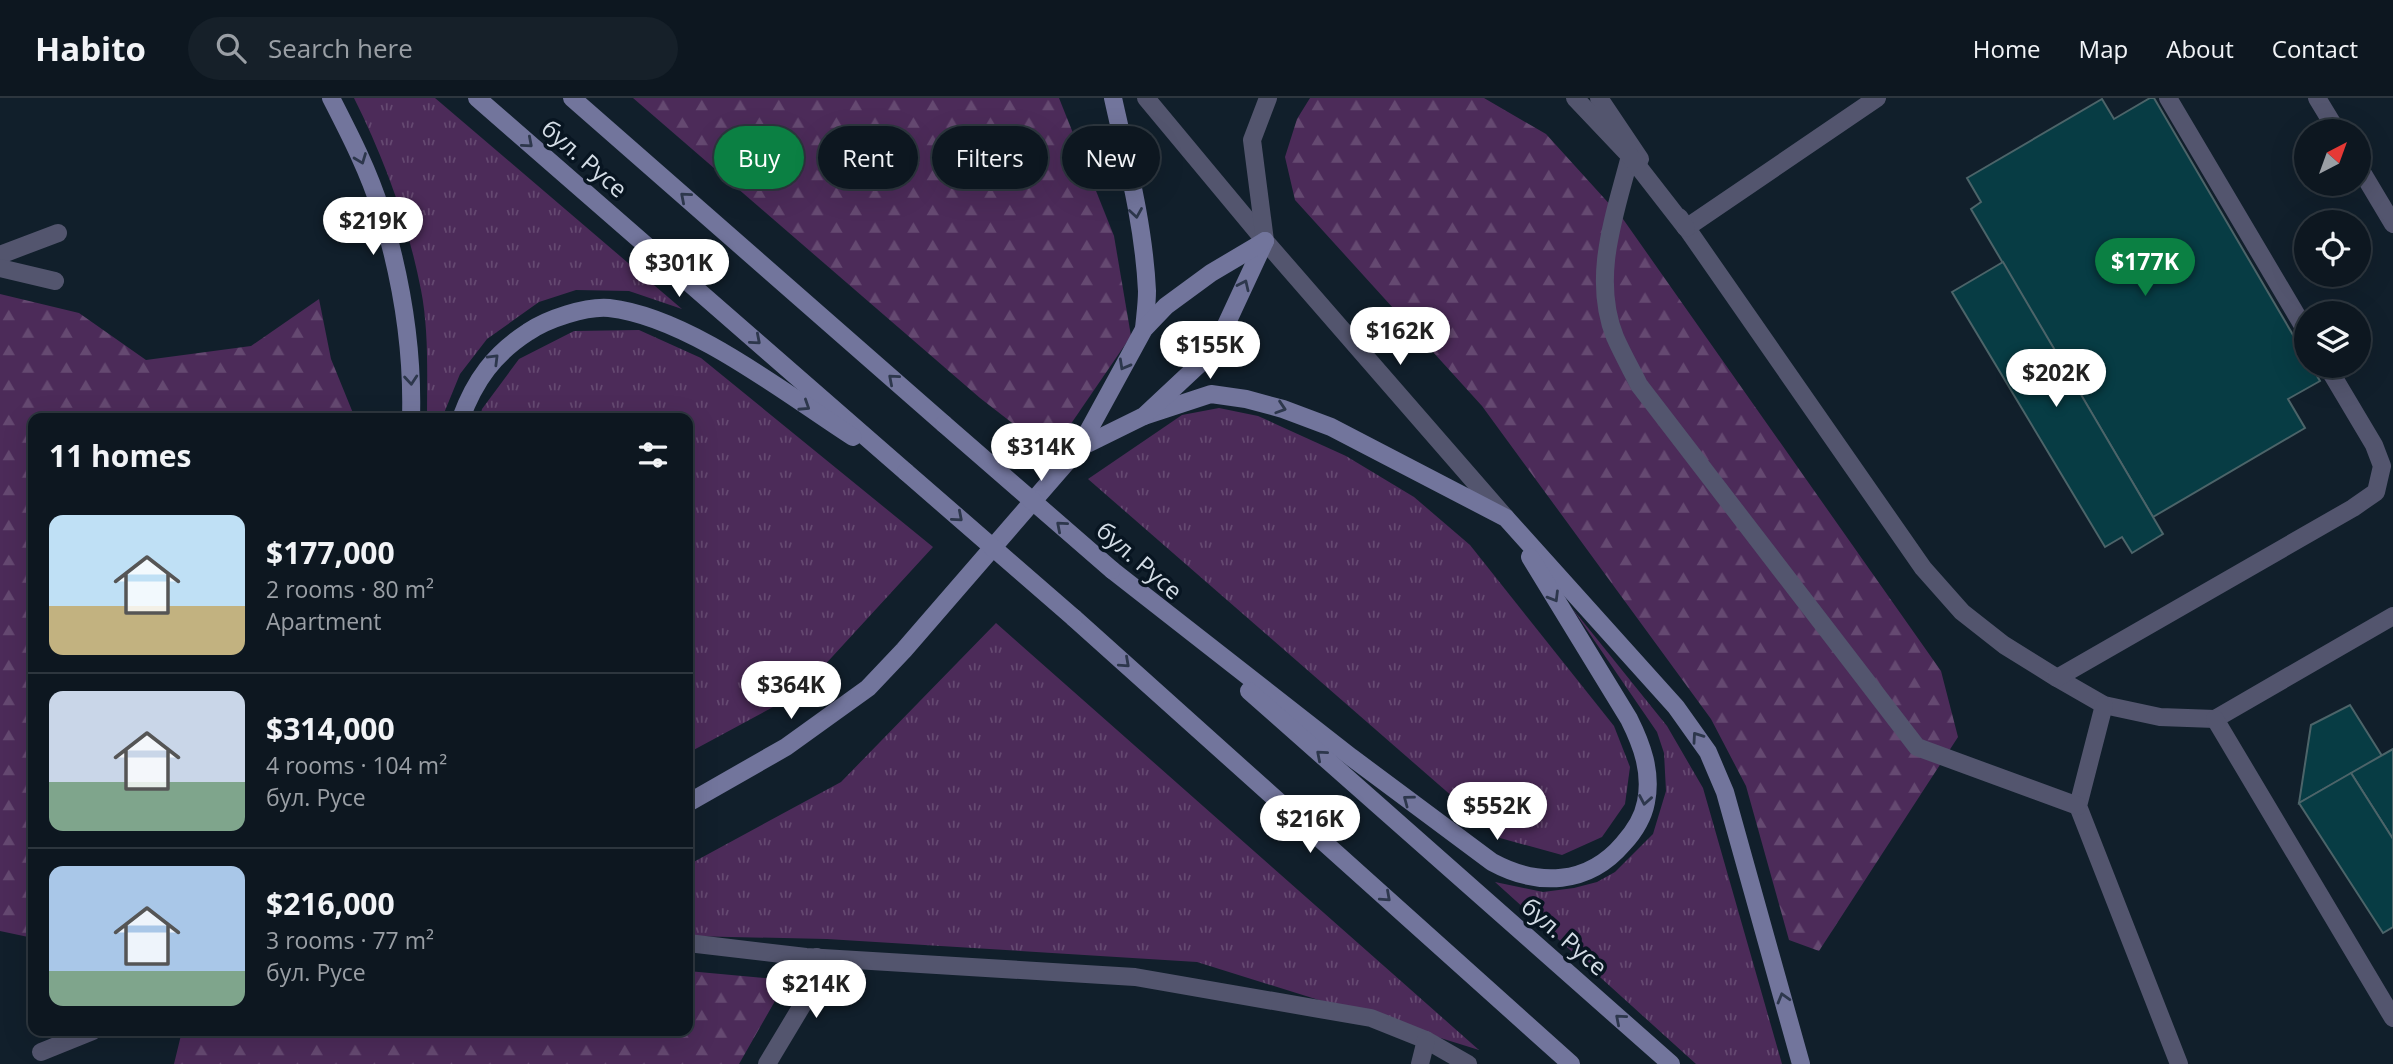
<!DOCTYPE html>
<html lang="en">
<head>
<meta charset="utf-8">
<style>
  :root { --surface:#0d1720; --page:#162029; --text:#f1f3f6; --muted:#9a9fa5; --line:#2d363e; --accent:#0b8043 }
  body { margin:0; font-family:"Open Sans",sans-serif; background:var(--page); color:var(--text); height:100vh; display:flex; flex-direction:column; font-size:26px; white-space:nowrap }
  * { box-sizing:border-box; margin:0 }
  p { font-size:23px; color:var(--muted) }
  .icon { flex:none; width:38px; height:38px; fill:none; stroke:currentColor; stroke-width:2; stroke-linecap:round; stroke-linejoin:round }
  .map { position:relative; flex:1; overflow:hidden }
  .side { position:absolute; left:28px; top:315px; width:665px; height:623px; display:flex; flex-direction:column; background:var(--surface); border-radius:14px; box-shadow:0 7px 28px #0002,0 0 0 2px var(--line) }
  .side>* { flex:none }
  .hud { position:absolute; left:714px; top:28px; width:665px; height:63px; display:flex; gap:14px }
  .needle { width:46px; rotate:41deg }
  .buttons { position:absolute; left:2294px; top:21px; display:grid; gap:14px }
  .buttons a { display:grid; place-items:center; width:77px; height:77px; border-radius:50%; background:var(--surface); box-shadow:0 7px 28px #0002,0 0 0 2px var(--line); font-size:35px }
  .price { position:absolute; translate:-50% -60px; padding:0 16px; border-radius:24px; background:#fff; color:#222; font-size:23px; line-height:46px; filter:drop-shadow(0 2px 4px #0008) }
  .price::after { content:''; position:absolute; left:50%; top:42px; width:21px; height:16px; margin-left:-10px; background:inherit; clip-path:polygon(0 0,100% 0,50% 100%) }
  .price.current { background:var(--accent); color:#fff }
  ul { padding:0; list-style:none }
  li { display:flex; align-items:center; gap:21px; height:175px; padding:0 21px }
  li+li { border-top:2px solid var(--line) }
  li span { display:grid; place-items:center; flex:none; width:196px; height:140px; border-radius:14px; color:#555 }
  li>.icon { margin-inline-start:auto }
  span .icon { width:84px; height:84px; fill:#fffc; stroke-width:1 }
  li b { font-size:30px }
  h2 { display:flex; justify-content:space-between; align-items:center; height:84px; padding:0 21px; font-size:30px }
  .chip { padding:0 24px; border-radius:32px; background:var(--surface); box-shadow:0 7px 28px #0002,0 0 0 2px var(--line); font-size:24px; line-height:63px }
  .chip.current { background:var(--accent); color:#fff }
  header { display:flex; align-items:center; gap:42px; box-sizing:border-box; height:98px; padding:0 35px; background:var(--surface); border-bottom:2px solid var(--line) }
  header strong { font-size:33px }
  nav { display:flex; gap:38px; margin-inline-start:auto; font-size:24px }
  .search { width:490px; height:63px; background:var(--page); display:flex; align-items:center; gap:18px; box-sizing:border-box; padding:0 24px; border-radius:38px; color:var(--muted); font-size:26px }
  .map>svg:first-child { display:block }
  .grass { fill:url(#grass-tufts) }
  .forest { fill:url(#forest-firs) }
  .building { fill:#073c44; stroke:#4c6469; stroke-width:2 }
  .lines { fill:none; stroke-linecap:round; stroke-linejoin:round }
  .service { stroke:#53556e; stroke-width:18 }
  .minor { stroke:#53556e; stroke-width:18 }
  .tertiary { stroke:#53556e; stroke-width:18 }
  .secondary { stroke:#72759c; stroke-width:18 }
  .secondary-bridge { stroke:#72759c; stroke-width:18 }
  .oneway { stroke:#2d374c }
  .labels { text-anchor:middle; stroke-width:7; stroke-linejoin:round; paint-order:stroke }
  .street-label { font-size:24px; fill:#d3dce5; stroke:#081521 }
</style>
</head>
<body>
<header>
<strong>Habito</strong>
<div class="search"><svg class="icon" aria-label="search" viewBox="0 0 24 24"><circle cx="10" cy="10" r="6"/><path d="M15 15l6 6"/></svg>Search here</div>
<nav><a>Home</a><a>Map</a><a>About</a><a>Contact</a></nav>
</header>
<div class="map">
<svg width="2393" height="966" viewBox="0 0 2393 966">
  <defs>
    <pattern id="grass-tufts" width="24" height="20" patternUnits="userSpaceOnUse" patternTransform="scale(1.75)"><rect width="24" height="20" fill="#4c2b59"/><path d="M3 7l-1-3M5 7V3M7 7l1-3M15 17l-1-3M17 17v-4M19 17l1-3" fill="none" stroke="#654971"/></pattern>
    <pattern id="forest-firs" width="22" height="20" patternUnits="userSpaceOnUse" patternTransform="scale(1.75)"><rect width="22" height="20" fill="#4c2b59"/><path d="M5 1l3.5 6h-7zM16 11l3.5 6h-7z" fill="#654971"/></pattern>
  </defs>
  <rect width="100%" height="100%" fill="#111f2b"/>
  <g class="grass">
    <path d="M354,0H435L682,211L629,193L576,192L539,204L487,241L460,276L442,320H427C427,278 429,233 421,192C408,125 384,60 354,0Z"/>
    <polygon points="639,232 701,260 933,449 799,595 688,655 688,320 480,320 482,311 519,261 574,233"/>
    <polygon points="1219,310 1258,318 1346,358 1414,399 1470,447 1614,628 1630,669 1625,706 1602,739 1562,757 1500,740 1088,381 1182,317"/>
    <polygon points="1572,510 1667,628 1703,690 1782,966 1696,966 1495,784 1543,794 1574,790 1597,784 1615,774 1653,736 1666,693 1664,655 1657,634"/>
    <polygon points="996,525 1479,952 1197,864 827,841 688,838 688,767 841,684"/>
  </g>
  <g class="forest">
    <polygon points="633,0 1059,0 1114,138 1131,238 1051,355 980,300"/>
    <polygon points="1310,0 1484,0 1546,36 1623,121 1941,573 1958,639 1819,853 1789,842 1746,688 1711,621 1482,308 1295,102 1285,59 1297,21"/>
    <polygon points="0,196 79,215 146,262 251,248 319,201 331,261 355,320 33,320 33,840 0,833"/>
    <polygon points="688,873 787,882 739,966 174,966 182,933 688,933"/>
  </g>
  <g class="building">
    <polygon points="2150,0 2154,0 2306,259 2306,268 2311,268 2320,283 2288,301 2305,330 2153,419 1971,111 1981,104 1967,80 2102,1 2114,21"/>
    <polygon points="2003,164 2163,436 2132,455 2122,439 2105,449 1952,194"/>
    <polygon points="2350,607 2382,658 2299,705 2311,627"/>
    <polygon points="2393,651 2393,741 2351,675"/>
    <polygon points="2351,675 2393,741 2393,829 2383,835 2299,705"/>
  </g>
  <g class="lines">
    <g class="service">
      <polyline points="1599,0 1640,61"/>
      <polyline points="2168,0 2306,233"/>
      <polyline points="2317,0 2337,33"/>
      <polyline points="2359,69 2393,126"/>
      <polyline points="1679,119 1923,470 1962,514 2004,547 2057,580 2104,607 2160,619 2215,621 2393,518"/>
      <polyline points="1686,130 1877,0"/>
      <polyline points="0,157 58,135"/>
      <polyline points="0,170 55,183"/>
      <polyline points="2057,580 2353,410 2376,394 2382,368 2374,347 2327,268"/>
      <polyline points="2104,607 2078,708 2179,966"/>
      <polyline points="2215,621 2393,920"/>
      <polyline points="688,845 806,859 1135,879 1371,920 1426,942 1468,966"/>
      <polyline points="41,954 93,933"/>
    </g>
    <g class="minor">
      <path d="M1630,58C1615,117 1591,179 1615,239C1622,255 1631,271 1639,287L1917,649L2078,708"/>
      <polyline points="767,966 809,896 817,859"/>
      <polyline points="1420,966 1426,942"/>
    </g>
    <g class="tertiary">
      <polyline points="1146,0 1265,143 1506,420"/>
      <polyline points="1575,0 1630,58 1686,130"/>
      <polyline points="1265,143 1252,42 1268,0"/>
    </g>
    <g class="secondary">
      <path d="M331,0C350,37 369,74 381,113C401,179 413,252 411,320"/>
      <polyline points="477,0 906,374"/>
      <polyline points="572,0 944,326"/>
      <path d="M1113,0C1127,63 1144,128 1147,193C1147,206 1145,219 1144,231"/>
      <polyline points="1144,318 1211,296 1246,301 1283,311 1331,329 1506,420 1676,609 1708,654 1725,694 1801,966"/>
      <path d="M461,320C475,282 494,256 528,234C547,221 586,208 609,210C689,219 786,296 853,339"/>
      <polyline points="1079,350 1144,318 1207,259 1226,227 1265,143"/>
      <path d="M1112,472L1351,659L1492,764C1538,789 1588,787 1623,746C1634,734 1643,720 1646,704C1652,674 1642,647 1629,621L1530,459"/>
      <polyline points="1074,520 1571,966"/>
      <polyline points="1249,593 1671,966"/>
      <polyline points="688,705 786,649 868,590 904,552 1079,350 1144,231 1166,208 1211,175 1265,143"/>
    </g>
    <g class="secondary-bridge">
      <polyline points="944,326 1112,472"/>
      <polyline points="906,374 1074,520"/>
    </g>
  </g>
  <defs><path id="oneway-chevron" d="M-2-3.5L2.5 0L-2 3.5" fill="none" stroke-width="1.6" stroke-linecap="round" stroke-linejoin="round" transform="scale(1.75)"/></defs>
  <g class="oneway">
    <use href="#oneway-chevron" transform="translate(528 45) rotate(41)"/>
    <use href="#oneway-chevron" transform="translate(361 61) rotate(69)"/>
    <use href="#oneway-chevron" transform="translate(685 99) rotate(-139)"/>
    <use href="#oneway-chevron" transform="translate(1136 115) rotate(81)"/>
    <use href="#oneway-chevron" transform="translate(1244 187) rotate(-65)"/>
    <use href="#oneway-chevron" transform="translate(756 242) rotate(41)"/>
    <use href="#oneway-chevron" transform="translate(494 261) rotate(-45)"/>
    <use href="#oneway-chevron" transform="translate(1124 267) rotate(119)"/>
    <use href="#oneway-chevron" transform="translate(893 281) rotate(-139)"/>
    <use href="#oneway-chevron" transform="translate(411 282) rotate(85)"/>
    <use href="#oneway-chevron" transform="translate(805 308) rotate(33)"/>
    <use href="#oneway-chevron" transform="translate(1281 310) rotate(18)"/>
    <use href="#oneway-chevron" transform="translate(958 419) rotate(41)"/>
    <use href="#oneway-chevron" transform="translate(1061 428) rotate(-139)"/>
    <use href="#oneway-chevron" transform="translate(1554 499) rotate(59)"/>
    <use href="#oneway-chevron" transform="translate(1125 565) rotate(42)"/>
    <use href="#oneway-chevron" transform="translate(1697 639) rotate(-125)"/>
    <use href="#oneway-chevron" transform="translate(1321 657) rotate(-139)"/>
    <use href="#oneway-chevron" transform="translate(1408 702) rotate(-143)"/>
    <use href="#oneway-chevron" transform="translate(1645 702) rotate(100)"/>
    <use href="#oneway-chevron" transform="translate(1386 799) rotate(42)"/>
    <use href="#oneway-chevron" transform="translate(1783 900) rotate(-106)"/>
    <use href="#oneway-chevron" transform="translate(1620 921) rotate(-139)"/>
  </g>
  <g class="labels">
    <g class="street-label">
      <text transform="translate(584 61) rotate(41)" y="8">бул. Русе</text>
      <text transform="translate(1139 463) rotate(41)" y="8">бул. Русе</text>
      <text transform="translate(1564 839) rotate(41)" y="8">бул. Русе</text>
    </g>
  </g>
</svg>
<div class="buttons">
<a><svg class="needle" viewBox="-14 -14 28 28"><path d="M0-13l5 13h-10z" fill="#e53935"/><path d="M0 13l5-13h-10z" fill="#9a9fa5"/></svg></a>
<a><svg class="icon" aria-label="locate" viewBox="0 0 24 24"><circle cx="12" cy="12" r="6"/><path d="M12 2v4M12 18v4M2 12h4M18 12h4"/></svg></a>
<a><svg class="icon" aria-label="layers" viewBox="0 0 24 24"><path d="M12 4l9 5-9 5-9-5zM3 14l9 5 9-5"/></svg></a>
</div>
<b class="price" style="left:373px;top:159px">$219K</b>
<b class="price current" style="left:2145px;top:200px">$177K</b>
<b class="price" style="left:679px;top:201px">$301K</b>
<b class="price" style="left:1400px;top:269px">$162K</b>
<b class="price" style="left:1210px;top:283px">$155K</b>
<b class="price" style="left:2056px;top:311px">$202K</b>
<b class="price" style="left:1041px;top:385px">$314K</b>
<b class="price" style="left:791px;top:623px">$364K</b>
<b class="price" style="left:1497px;top:744px">$552K</b>
<b class="price" style="left:1310px;top:757px">$216K</b>
<b class="price" style="left:816px;top:922px">$214K</b>
<div class="hud">
<a class="chip current">Buy</a>
<a class="chip">Rent</a>
<a class="chip">Filters</a>
<a class="chip">New</a>
</div>
<section class="side">
<h2>11 homes<svg class="icon" aria-label="filters" viewBox="0 0 24 24"><path d="M4 7h16M4 17h16"/><circle cx="9" cy="7" r="2"/><circle cx="15" cy="17" r="2"/></svg></h2>
<ul>
<li><span style="background:linear-gradient(#bfe0f5 65%,#c2b280 0)"><svg class="icon" aria-label="home" viewBox="0 0 24 24"><path d="M3 11l9-7 9 7M6 9v11h12V9"/></svg></span><div><b>$177,000</b><p>2 rooms · 80 m²</p><p>Apartment</p></div></li>
<li><span style="background:linear-gradient(#c9d6e8 65%,#7fa58c 0)"><svg class="icon" aria-label="home" viewBox="0 0 24 24"><path d="M3 11l9-7 9 7M6 9v11h12V9"/></svg></span><div><b>$314,000</b><p>4 rooms · 104 m²</p><p>бул. Русе</p></div></li>
<li><span style="background:linear-gradient(#a9c7e8 75%,#7fa58c 0)"><svg class="icon" aria-label="home" viewBox="0 0 24 24"><path d="M3 11l9-7 9 7M6 9v11h12V9"/></svg></span><div><b>$216,000</b><p>3 rooms · 77 m²</p><p>бул. Русе</p></div></li>
</ul>
</section>
</div>
</body>
</html>
